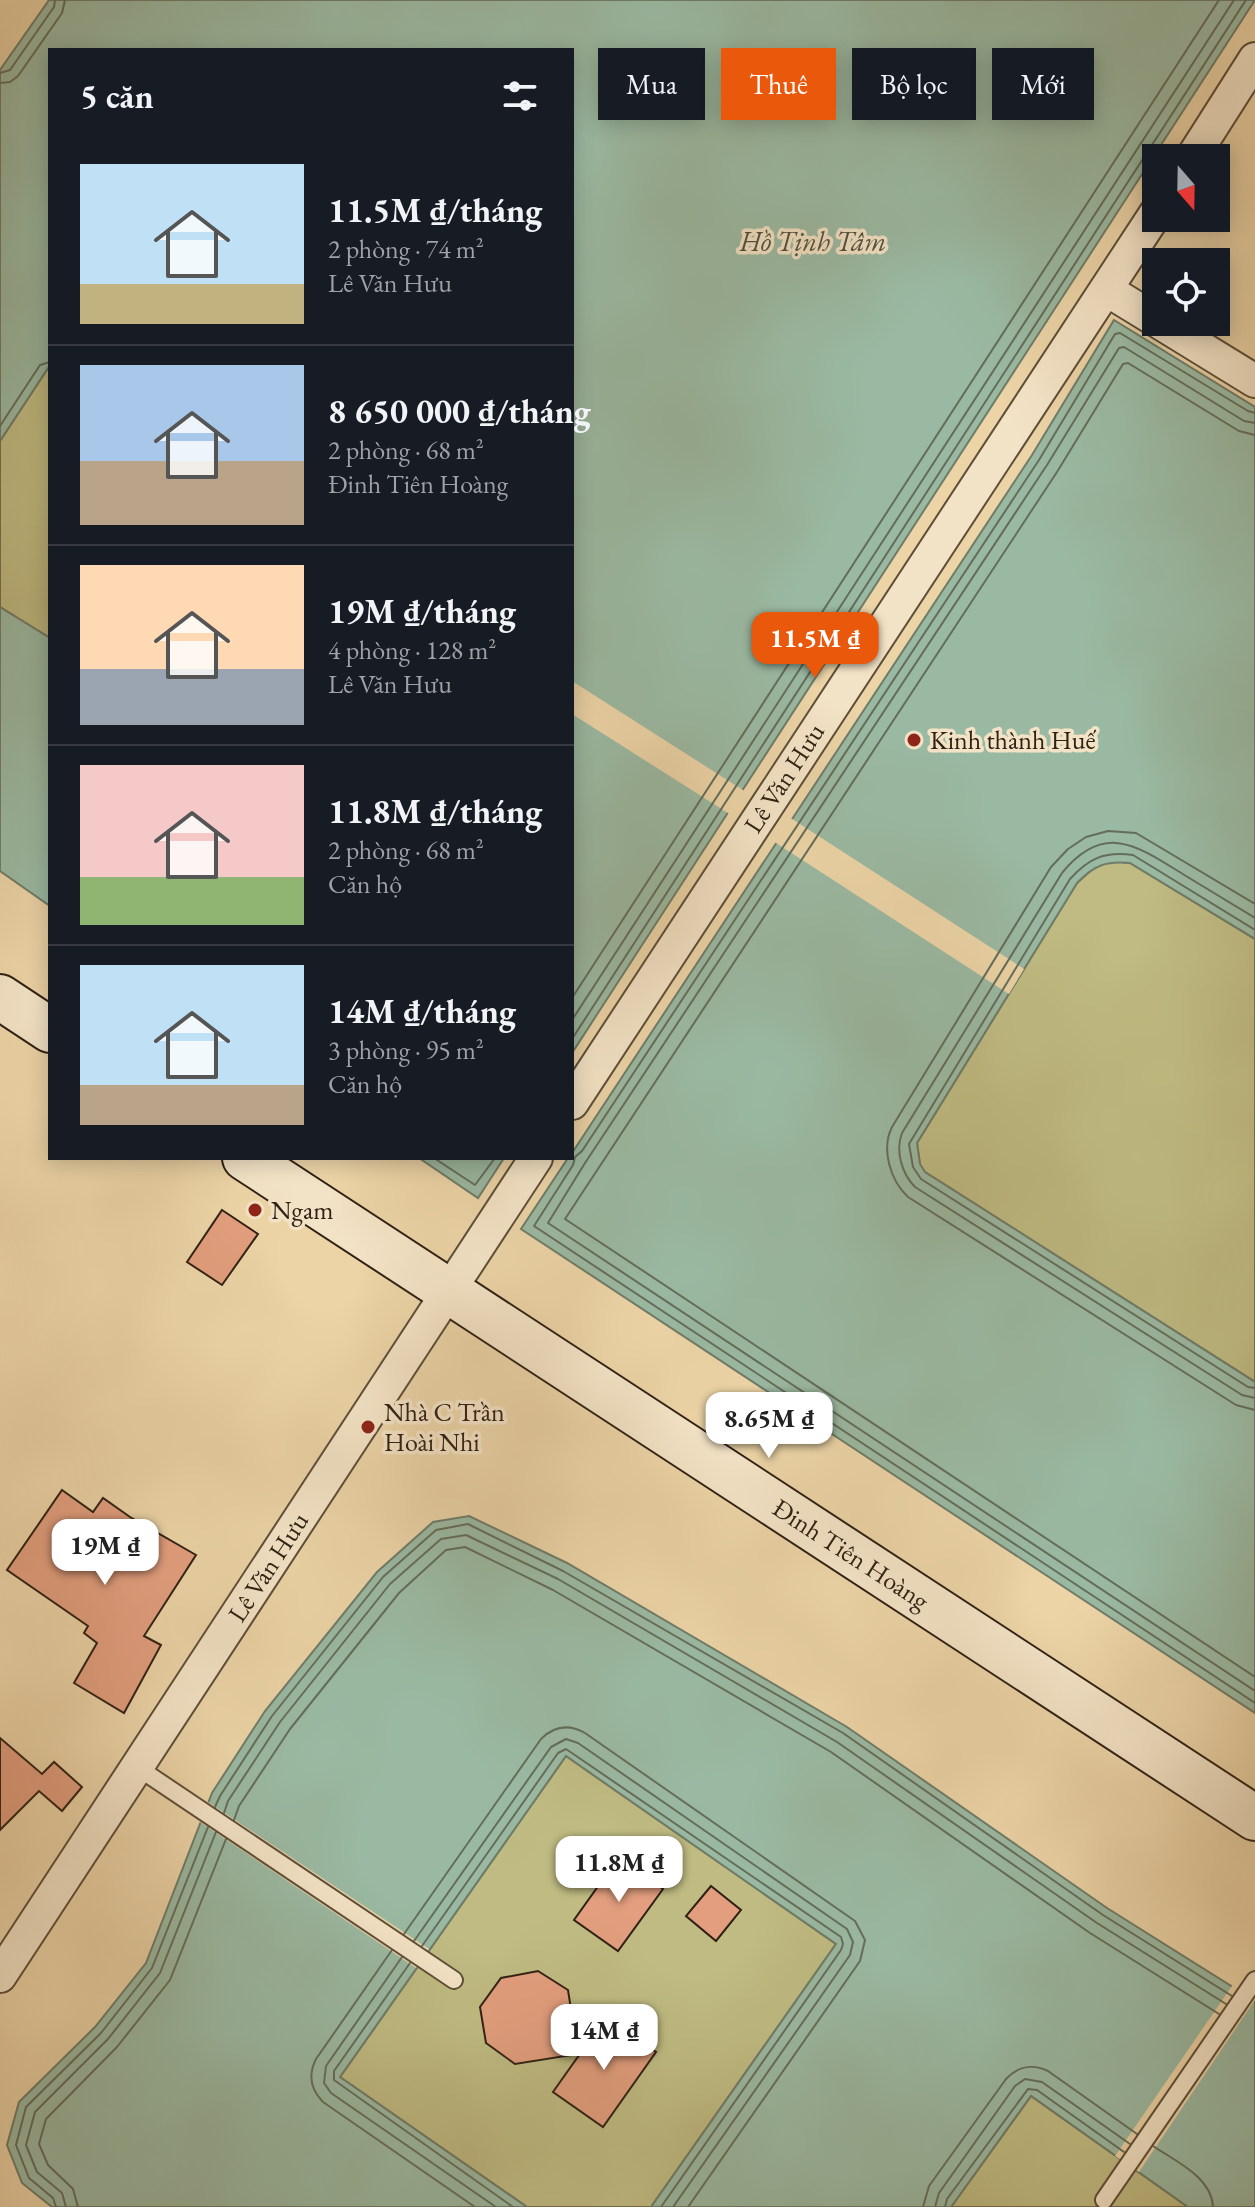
<!DOCTYPE html>
<html lang="vi">
<head>
<meta charset="utf-8">
<style>
  :root { --surface:#171b24; --page:#242831; --text:#f1f3f6; --muted:#9ea1a6; --line:#363941; --accent:#ea580c }
  body { margin:0; font-family:"EB Garamond",serif; background:var(--page); color:var(--text); height:100vh; display:flex; flex-direction:column; font-size:30px; white-space:nowrap }
  * { box-sizing:border-box; margin:0 }
  p { font-size:26px; color:var(--muted) }
  .icon { flex:none; width:44px; height:44px; fill:none; stroke:currentColor; stroke-width:2; stroke-linecap:round; stroke-linejoin:round }
  .map { position:relative; flex:1; overflow:hidden }
  .drawer { position:absolute; left:48px; top:48px; width:526px; height:1112px; display:flex; flex-direction:column; background:var(--surface); border-radius:0px; box-shadow:0 4px 20px #0003 }
  .drawer>* { flex:none }
  .top-card { position:absolute; left:598px; top:48px; width:536px; height:72px; display:flex; gap:16px }
  .needle { width:52px; rotate:160deg }
  .controls { position:absolute; left:1142px; top:144px; display:grid; gap:16px }
  .controls a { display:grid; place-items:center; width:88px; height:88px; border-radius:0px; background:var(--surface); box-shadow:0 4px 20px #0003; font-size:40px }
  .price { position:absolute; translate:-50% -68px; padding:0 18px; border-radius:16px; background:#fff; color:#222; font-size:26px; line-height:52px; filter:drop-shadow(0 2px 4px #0008) }
  .price::after { content:''; position:absolute; left:50%; top:48px; width:24px; height:18px; margin-left:-12px; background:inherit; clip-path:polygon(0 0,100% 0,50% 100%) }
  .price.active { background:var(--accent); color:#fff }
  ul { padding:0; list-style:none }
  li { display:flex; align-items:center; gap:24px; height:200px; padding:0 32px }
  li+li { border-top:2px solid var(--line) }
  li span { display:grid; place-items:center; flex:none; width:224px; height:160px; border-radius:0px; color:#555 }
  li>.icon { margin-inline-start:auto }
  span .icon { width:96px; height:96px; fill:#fffc; stroke-width:1 }
  li b { font-size:34px }
  h2 { display:flex; justify-content:space-between; align-items:center; height:96px; padding:0 32px; font-size:34px }
  .tag { padding:0 28px; border-radius:0px; background:var(--surface); box-shadow:0 4px 20px #0003; font-size:28px; line-height:72px }
  .tag.active { background:var(--accent); color:#fff }
  .map>svg:first-child { display:block }
  .green { fill:#bfbb82; stroke:#776e4b; stroke-width:2 }
  .water { fill:#9ab9a2; stroke:#6f7c69; stroke-width:2 }
  .pier { fill:#ecd4a7 }
  .lines { fill:none; stroke-linecap:round; stroke-linejoin:round }
  .shore { stroke:#646d5b; stroke-width:2 }
  .building { fill:#e29e7e; stroke:#2f2114; stroke-width:2 }
  .lane-casing { stroke:#5e4e39; stroke-width:20 }
  .street-casing { stroke:#5e4e39; stroke-width:36 }
  .secondary-casing { stroke:#2f2114; stroke-width:48 }
  .lane { stroke:#f3e3c6; stroke-width:16 }
  .street { stroke:#f3e3c6; stroke-width:32 }
  .secondary { stroke:#f3e3c6; stroke-width:44 }
  .poi-dot { fill:#8f2418; stroke:#f3e3c6; stroke-width:3 }
  .labels { text-anchor:middle; stroke-width:7; stroke-linejoin:round; paint-order:stroke }
  .poi-label { font-size:26px; fill:#2f2114; stroke:#f3e3c6; text-anchor:start }
  .street-label { font-size:26px; fill:#2f2114; stroke:#f3e3c6 }
  .water-label { font-size:28px; font-style:italic; fill:#4f4f3f; stroke:#f3e3c6 }
</style>
</head>
<body>
<div class="map">
<svg width="1255" height="2207" viewBox="0 0 1255 2207">
  <rect width="100%" height="100%" fill="#ecd4a7"/>
  <filter id="stains"><feTurbulence type="fractalNoise" baseFrequency=".0025" numOctaves="4"/><feColorMatrix values="0 0 0 0 .2 0 0 0 0 .09 0 0 0 0 .02 0 0 0 .5 -.17"/></filter>
  <radialGradient id="worn" r=".72"><stop offset=".6" stop-color="#630" stop-opacity="0"/><stop offset="1" stop-color="#630" stop-opacity=".3"/></radialGradient>
  <g class="green">
    <polygon points="50,365 50,638 0,607 0,441"/>
    <polygon points="1111,861 1130,863 1255,939 1255,1382 925,1172 920,1165 917,1143 1077,883 1097,865"/>
    <polygon points="566,1756 836,1944 651,2207 527,2207 340,2077"/>
    <polygon points="1031,2096 1188,2207 951,2207"/>
  </g>
  <g class="water">
    <polygon points="49,0 1255,0 572,1053 572,50 50,50 50,365 0,441 0,70"/>
    <path d="M1114,320L1255,407V939L1130,863C1106,861 1094,865 1077,883L917,1143L920,1164L925,1172L1255,1382V1713L521,1229L568,1158H572V1153L1032,455Z"/>
    <polygon points="0,607 50,638 50,906 0,871"/>
    <polygon points="419,1158 504,1158 478,1198"/>
    <polygon points="469,1516 567,1563 847,1727 1107,1908 1255,2001 1255,2207 1188,2207 1031,2096 951,2207 651,2207 836,1944 566,1756 340,2077 527,2207 52,2207 22,2183 7,2145 19,2102 95,2027 146,1963 212,1793 265,1711 377,1572 433,1522"/>
  </g>
  <g class="pier">
    <polygon points="572,681 746,792 731,815 572,714"/>
    <polygon points="789,817 1024,969 1009,994 773,841"/>
    <polygon points="205,1800 429,1949 416,1968 197,1820"/>
    <polygon points="1234,1983 1255,1997 1255,2000 1139,2172 1115,2156"/>
  </g>
  <g class="lines">
    <g class="shore">
      <polyline points="0,73 10,70 54,7 55,0"/>
      <polyline points="0,83 10,82 18,76 62,13 65,0"/>
      <polyline points="1255,413 1248,411 1120,333 1115,334 1039,460 582,1151 575,1157 573,1165 534,1226 1255,1703"/>
      <polyline points="1255,423 1244,421 1124,347 1119,348 1047,465 585,1163 548,1223 1255,1691"/>
      <polyline points="0,426 40,365 50,362"/>
      <polyline points="1255,435 1239,431 1128,363 1123,364 1057,472 565,1219 1255,1677"/>
      <path d="M1255,904L1136,833L1108,831L1086,837L1068,849L1051,867L892,1127C881,1149 890,1180 908,1197L1236,1405L1255,1410"/>
      <path d="M1255,918C1232,904 1209,890 1186,876C1139,847 1105,820 1062,873L902,1133C895,1151 902,1174 915,1187L1242,1395L1255,1398"/>
      <path d="M1255,930L1133,855C1105,851 1089,858 1070,879L909,1144L913,1167L921,1179L1248,1387L1255,1388"/>
      <polyline points="572,998 1219,0"/>
      <polyline points="572,1020 1234,0"/>
      <polyline points="572,1039 1246,0"/>
      <polyline points="434,1158 475,1185 495,1158"/>
      <polyline points="215,1807 220,1796 272,1716 383,1577 436,1530 468,1524 563,1571 843,1733 1103,1915 1232,1996"/>
      <polyline points="224,1813 228,1801 280,1722 390,1584 441,1539 466,1535 558,1579 837,1742 1097,1923 1226,2004"/>
      <polyline points="234,1820 239,1806 290,1729 399,1593 446,1550 465,1547 553,1590 831,1752 1090,1933 1219,2014"/>
      <path d="M404,1934L541,1739C554,1726 569,1724 585,1733L855,1921L865,1940L860,1961L688,2207"/>
      <polyline points="414,1941 551,1747 566,1739 578,1743 847,1929 853,1942 850,1955 673,2207"/>
      <polyline points="422,1946 558,1753 566,1749 841,1937 843,1944 841,1950 661,2207"/>
      <path d="M392,1950L316,2059C308,2075 310,2089 323,2102L475,2207"/>
      <polyline points="402,1957 326,2066 324,2083 331,2093 496,2207"/>
      <polyline points="410,1963 334,2071 334,2080 513,2207"/>
      <path d="M1153,2146C1175,2161 1212,2177 1213,2207"/>
      <polyline points="56,2207 53,2198 29,2178 16,2145 26,2107 101,2033 152,1968 208,1827"/>
      <polyline points="66,2207 62,2193 37,2172 26,2145 35,2112 108,2039 160,1973 216,1832"/>
      <polyline points="78,2207 73,2189 48,2165 39,2144 46,2119 117,2047 170,1980 226,1839"/>
      <path d="M923,2207L929,2186L1006,2079C1018,2066 1033,2064 1048,2071L1137,2134"/>
      <polyline points="935,2207 939,2193 1015,2086 1025,2079 1042,2082 1130,2144"/>
      <polyline points="945,2207 947,2199 1028,2089 1037,2090 1124,2152"/>
    </g>
  </g>
  <g class="building">
    <polygon points="222,1210 258,1234 222,1285 187,1262"/>
    <polygon points="62,1490 93,1512 103,1498 130,1517 196,1555 144,1636 161,1645 124,1713 74,1683 97,1643 84,1633 88,1626 7,1570"/>
    <polygon points="0,1738 42,1774 54,1762 82,1787 62,1811 39,1791 0,1830"/>
    <polygon points="619,1857 663,1889 618,1951 574,1920"/>
    <polygon points="711,1886 741,1910 716,1941 686,1916"/>
    <polygon points="538,1971 568,1990 578,2054 515,2064 486,2043 480,2007 501,1978"/>
    <polygon points="606,2017 656,2052 603,2127 553,2092"/>
  </g>
  <g class="lines">
    <defs>
      <g id="lane">
        <polyline points="137,1767 454,1980"/>
        <polyline points="1104,2200 1255,1980"/>
      </g>
      <g id="street">
        <polyline points="1192,158 1255,59"/>
        <polyline points="1107,290 1156,320"/>
        <polyline points="1159,322 1255,381"/>
        <polyline points="572,1103 1156,213"/>
        <polyline points="0,1976 536,1158"/>
      </g>
      <g id="secondary">
        <polyline points="0,997 50,1030"/>
        <polyline points="245,1158 1255,1818"/>
      </g>
    </defs>
    <use href="#lane" class="lane-casing"/>
    <use href="#street" class="street-casing"/>
    <use href="#secondary" class="secondary-casing"/>
    <use href="#lane" class="lane"/>
    <use href="#street" class="street"/>
    <use href="#secondary" class="secondary"/>
  </g>
  <g class="poi-dot">
    <circle cx="914" cy="740" r="8"/>
    <circle cx="255" cy="1210" r="8"/>
    <circle cx="368" cy="1427" r="8"/>
  </g>
  <g class="labels">
    <g class="poi-label">
      <text x="930" y="749">Kinh thành Huế</text>
      <text x="271" y="1219">Ngam</text>
      <text x="384" y="1421">Nhà C Trần<tspan x="384" dy="30">Hoài Nhi</tspan></text>
    </g>
    <g class="street-label">
      <text transform="translate(784 778) rotate(-57)" y="9">Lê Văn Hưu</text>
      <text transform="translate(851 1554) rotate(33)" y="9">Đinh Tiên Hoàng</text>
      <text transform="translate(268 1567) rotate(-57)" y="9">Lê Văn Hưu</text>
    </g>
    <g class="water-label">
      <text x="813" y="251">Hồ Tịnh Tâm</text>
    </g>
  </g>
  <rect width="100%" height="100%" filter="url(#stains)"/>
  <rect width="100%" height="100%" fill="url(#worn)"/>
</svg>
<div class="controls">
<a><svg class="needle" viewBox="-14 -14 28 28"><path d="M0-13l5 13h-10z" fill="#e53935"/><path d="M0 13l5-13h-10z" fill="#9ea1a6"/></svg></a>
<a><svg class="icon" aria-label="locate" viewBox="0 0 24 24"><circle cx="12" cy="12" r="6"/><path d="M12 2v4M12 18v4M2 12h4M18 12h4"/></svg></a>
</div>
<b class="price active" style="left:815px;top:680px">11.5M ₫</b>
<b class="price" style="left:769px;top:1460px">8.65M ₫</b>
<b class="price" style="left:105px;top:1587px">19M ₫</b>
<b class="price" style="left:619px;top:1904px">11.8M ₫</b>
<b class="price" style="left:604px;top:2072px">14M ₫</b>
<div class="top-card">
<a class="tag">Mua</a>
<a class="tag active">Thuê</a>
<a class="tag">Bộ lọc</a>
<a class="tag">Mới</a>
</div>
<section class="drawer">
<h2>5 căn<svg class="icon" aria-label="filters" viewBox="0 0 24 24"><path d="M4 7h16M4 17h16"/><circle cx="9" cy="7" r="2"/><circle cx="15" cy="17" r="2"/></svg></h2>
<ul>
<li><span style="background:linear-gradient(#bfe0f5 75%,#c2b280 0)"><svg class="icon" aria-label="home" viewBox="0 0 24 24"><path d="M3 11l9-7 9 7M6 9v11h12V9"/></svg></span><div><b>11.5M ₫/tháng</b><p>2 phòng · 74 m²</p><p>Lê Văn Hưu</p></div></li>
<li><span style="background:linear-gradient(#a9c7e8 60%,#b9a48a 0)"><svg class="icon" aria-label="home" viewBox="0 0 24 24"><path d="M3 11l9-7 9 7M6 9v11h12V9"/></svg></span><div><b>8 650 000 ₫/tháng</b><p>2 phòng · 68 m²</p><p>Đinh Tiên Hoàng</p></div></li>
<li><span style="background:linear-gradient(#ffd9b3 65%,#9aa5b1 0)"><svg class="icon" aria-label="home" viewBox="0 0 24 24"><path d="M3 11l9-7 9 7M6 9v11h12V9"/></svg></span><div><b>19M ₫/tháng</b><p>4 phòng · 128 m²</p><p>Lê Văn Hưu</p></div></li>
<li><span style="background:linear-gradient(#f6c9c9 70%,#8fb573 0)"><svg class="icon" aria-label="home" viewBox="0 0 24 24"><path d="M3 11l9-7 9 7M6 9v11h12V9"/></svg></span><div><b>11.8M ₫/tháng</b><p>2 phòng · 68 m²</p><p>Căn hộ</p></div></li>
<li><span style="background:linear-gradient(#bfe0f5 75%,#b9a48a 0)"><svg class="icon" aria-label="home" viewBox="0 0 24 24"><path d="M3 11l9-7 9 7M6 9v11h12V9"/></svg></span><div><b>14M ₫/tháng</b><p>3 phòng · 95 m²</p><p>Căn hộ</p></div></li>
</ul>
</section>
</div>
</body>
</html>
